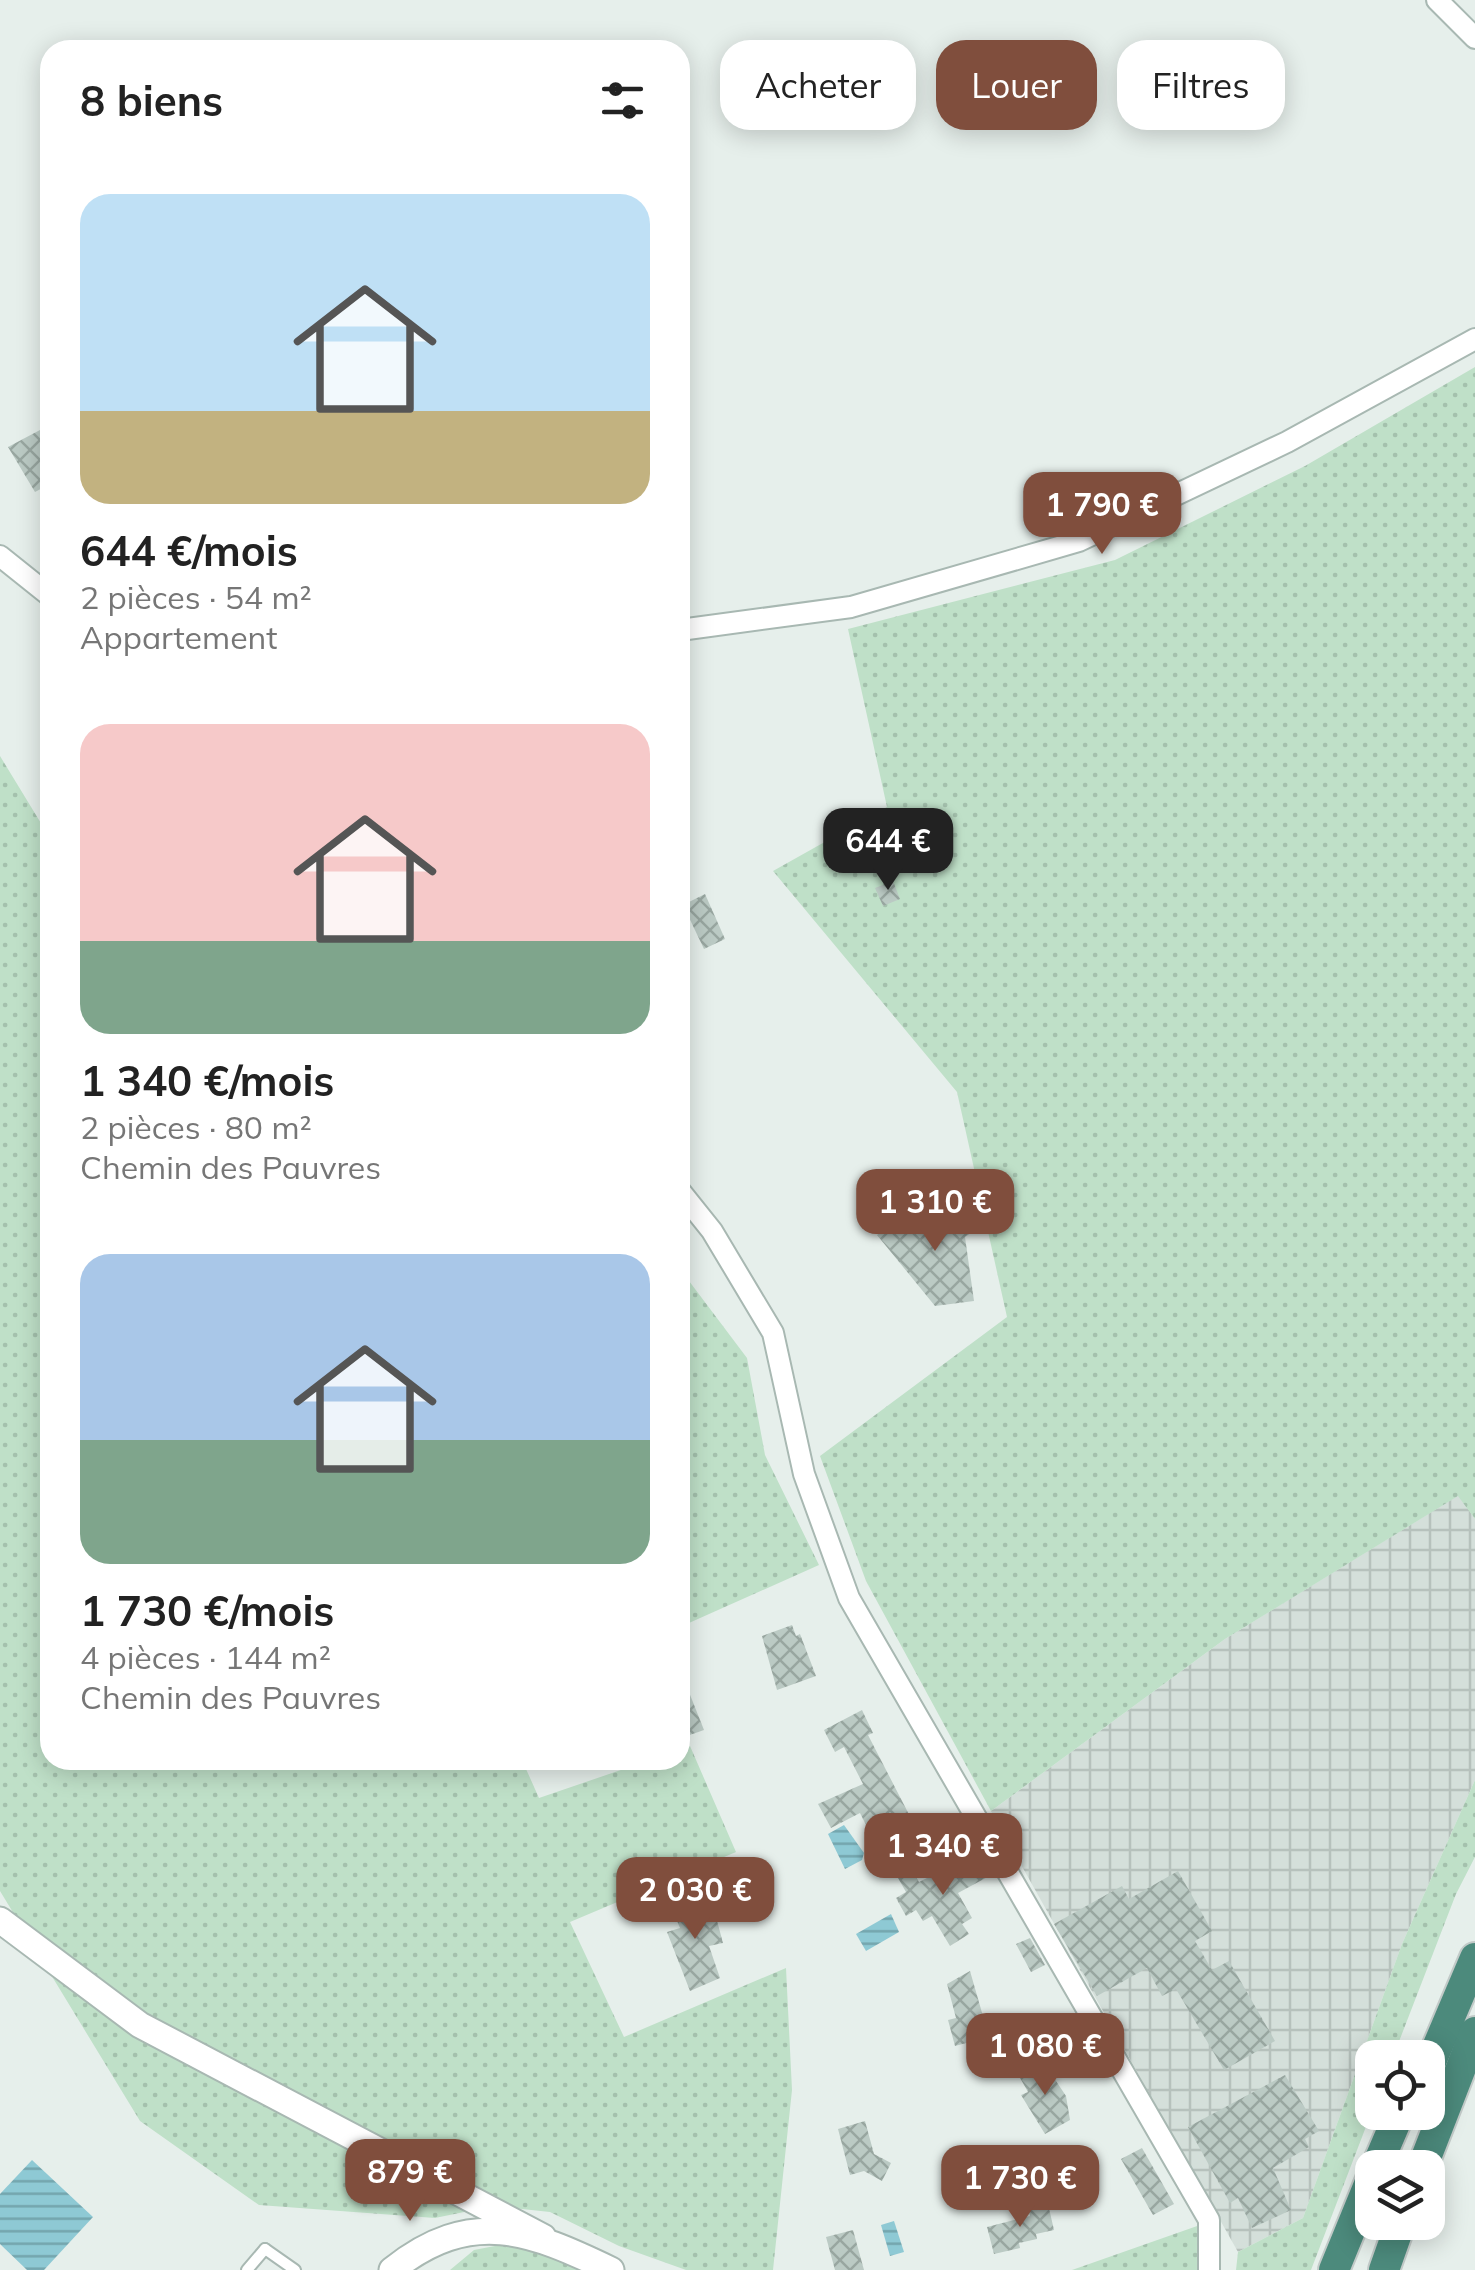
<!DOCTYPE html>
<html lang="fr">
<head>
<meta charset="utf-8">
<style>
  :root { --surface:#fff; --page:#f2f2f2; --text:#222; --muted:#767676; --accent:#804e3d }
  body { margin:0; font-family:Mulish,sans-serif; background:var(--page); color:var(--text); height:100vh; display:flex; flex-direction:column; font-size:38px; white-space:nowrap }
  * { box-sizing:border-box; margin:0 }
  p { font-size:32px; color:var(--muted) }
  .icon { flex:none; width:55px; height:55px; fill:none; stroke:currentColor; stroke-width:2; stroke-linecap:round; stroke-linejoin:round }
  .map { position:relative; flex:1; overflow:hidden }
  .panel { position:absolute; left:40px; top:40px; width:650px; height:1730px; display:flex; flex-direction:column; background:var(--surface); border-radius:30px; box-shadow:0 5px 25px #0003 }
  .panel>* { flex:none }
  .hud { position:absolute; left:720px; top:40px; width:605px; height:90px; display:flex; gap:20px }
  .controls { position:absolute; left:1355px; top:2040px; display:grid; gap:20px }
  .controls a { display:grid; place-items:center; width:90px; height:90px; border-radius:20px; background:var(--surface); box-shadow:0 5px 25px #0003; font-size:50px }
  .price { position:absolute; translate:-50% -85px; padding:0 22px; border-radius:20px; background:var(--accent); color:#fff; font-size:32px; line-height:65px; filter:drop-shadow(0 2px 5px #0008) }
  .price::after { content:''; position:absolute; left:50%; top:60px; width:30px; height:22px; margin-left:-15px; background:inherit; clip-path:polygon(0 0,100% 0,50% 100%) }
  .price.on { background:#222; color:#fff }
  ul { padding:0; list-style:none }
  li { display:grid; align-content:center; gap:20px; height:530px; padding:0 40px }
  li span { display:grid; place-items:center; height:310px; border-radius:30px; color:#555 }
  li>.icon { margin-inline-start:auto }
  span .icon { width:180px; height:180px; fill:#fffc; stroke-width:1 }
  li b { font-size:42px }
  h2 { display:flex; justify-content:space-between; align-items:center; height:120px; padding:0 40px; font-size:42px }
  .tag { padding:0 35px; border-radius:30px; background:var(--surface); box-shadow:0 5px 25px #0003; font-size:35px; line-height:90px }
  .tag.on { background:var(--accent); color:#fff }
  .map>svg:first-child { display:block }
  .industrial { fill:url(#industrial-grid) }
  .grass { fill:url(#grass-dots) }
  .water { fill:url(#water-rules) }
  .building { fill:url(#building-cross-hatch) }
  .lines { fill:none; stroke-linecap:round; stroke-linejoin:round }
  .service-casing { stroke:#a8b8b2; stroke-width:14 }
  .minor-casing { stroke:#a8b8b2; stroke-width:24 }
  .tertiary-casing { stroke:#a8b8b2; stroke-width:29 }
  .trunk-casing { stroke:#c2cac8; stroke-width:34 }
  .service { stroke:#fff; stroke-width:10 }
  .minor { stroke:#fff; stroke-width:20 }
  .tertiary { stroke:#fff; stroke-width:25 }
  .trunk { stroke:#4c8a7c; stroke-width:30 }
</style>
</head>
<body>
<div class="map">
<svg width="1475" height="2270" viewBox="0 0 1475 2270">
  <defs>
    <pattern id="industrial-grid" width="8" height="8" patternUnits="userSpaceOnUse" patternTransform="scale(2.5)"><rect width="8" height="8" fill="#d4dfda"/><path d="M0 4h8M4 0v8" fill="none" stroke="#b6c1bc"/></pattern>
    <pattern id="grass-dots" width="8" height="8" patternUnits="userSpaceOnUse" patternTransform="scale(2.5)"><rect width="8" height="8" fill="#bfe0c8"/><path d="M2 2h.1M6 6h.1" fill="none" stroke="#a4c1ad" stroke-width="1.8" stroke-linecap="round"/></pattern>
    <pattern id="water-rules" width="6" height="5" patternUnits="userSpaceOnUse" patternTransform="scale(2.5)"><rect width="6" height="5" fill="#8ec9d4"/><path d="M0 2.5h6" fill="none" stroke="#74a5ad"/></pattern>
    <pattern id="building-cross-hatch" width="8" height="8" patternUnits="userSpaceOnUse" patternTransform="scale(2.5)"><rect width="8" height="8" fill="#bbcac4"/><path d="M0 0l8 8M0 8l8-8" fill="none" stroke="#98a6a0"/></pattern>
  </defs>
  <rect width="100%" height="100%" fill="#e6efeb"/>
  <polygon class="industrial" points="1459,1495 1475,1519 1475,1780 1402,1944 1303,2218 1238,2252 991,1811 1225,1639"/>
  <g class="grass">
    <polygon points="1475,367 1475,1519 1458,1496 1225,1639 991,1811 866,1581 820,1456 1007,1317 957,1092 773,871 887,807 848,629 1115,560 1305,466"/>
    <polygon points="0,756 50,838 50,1760 522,1760 539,1798 650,1760 680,1760 680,1750 690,1746 736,1852 570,1922 624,2037 786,1968 792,2090 773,2270 686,2270 619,2246 550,2212 493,2206 435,2218 259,2205 140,2121 0,1891"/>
    <polygon points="680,1269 747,1358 765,1455 819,1565 680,1627"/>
    <polygon points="1475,1780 1475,1857 1456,1894 1393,2057 1372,2058 1372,2111 1311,2270 1236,2270 1238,2252 1303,2218 1402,1944"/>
    <polygon points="1200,2225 1198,2270 1072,2270"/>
    <polygon points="500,2245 524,2246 581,2270 450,2270 474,2250"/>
  </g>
  <g class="water">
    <polygon points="844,1825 864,1853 862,1860 845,1869 828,1834"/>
    <polygon points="891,1914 899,1932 866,1951 856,1934"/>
    <polygon points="32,2160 93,2217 44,2270 27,2270 0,2244 0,2194"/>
    <polygon points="894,2221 904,2252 890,2256 881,2225"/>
  </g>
  <g class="building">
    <polygon points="40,430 50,448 50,484 35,492 8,447"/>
    <polygon points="893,881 900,899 883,906 875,888"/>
    <polygon points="705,894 725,939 704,949 683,905"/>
    <polygon points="942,1202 954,1218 966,1210 978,1228 965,1237 974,1301 935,1306 877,1235 895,1222 899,1227 907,1221 910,1224"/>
    <polygon points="792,1625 796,1636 800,1634 816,1676 777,1690 762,1636"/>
    <polygon points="681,1672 704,1730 684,1737 680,1725"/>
    <polygon points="862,1710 873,1733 868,1735 917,1830 878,1849 860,1813 831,1828 818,1804 863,1784 844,1747 835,1752 824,1730"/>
    <polygon points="983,1856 993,1874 958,1893 972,1918 962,1924 969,1934 950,1946 932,1916 923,1921 916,1910 906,1916 896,1898 906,1892 898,1878 912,1870 919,1882 941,1871 945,1878"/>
    <polygon points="1178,1871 1212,1931 1195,1941 1212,1970 1229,1961 1275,2041 1224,2070 1176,1989 1162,1996 1147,1968 1097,1996 1054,1924 1122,1886 1129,1899"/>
    <polygon points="695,1892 708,1920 716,1917 723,1943 709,1946 720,1978 690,1991 667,1932 680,1928 670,1904"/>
    <polygon points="1030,1938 1045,1965 1031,1972 1016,1944"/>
    <polygon points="970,1971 989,2037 955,2046 948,2020 956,2018 947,1984"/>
    <polygon points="1044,2063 1066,2096 1070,2120 1045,2134 1021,2095 1028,2092 1019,2076"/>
    <polygon points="1285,2075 1319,2131 1305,2139 1309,2147 1273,2168 1291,2210 1252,2228 1238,2198 1230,2203 1188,2127"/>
    <polygon points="865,2121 874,2154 891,2163 882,2181 864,2171 850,2175 838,2129"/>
    <polygon points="1142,2148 1174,2204 1153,2215 1121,2159"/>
    <polygon points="1048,2204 1054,2230 1036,2234 1037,2239 1019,2243 1020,2248 994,2254 987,2227 1030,2216 1029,2210"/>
    <polygon points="853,2230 864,2270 835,2270 826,2237"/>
  </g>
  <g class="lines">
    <defs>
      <g id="service">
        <polyline points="265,2249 295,2270"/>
        <polyline points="247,2270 265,2249"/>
      </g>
      <g id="minor">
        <polyline points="1437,0 1475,38"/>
        <polyline points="0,556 50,596"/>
        <polyline points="680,630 851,607 1079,541 1287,442 1475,339"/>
        <polyline points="680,1191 712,1231 773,1333 804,1474 849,1598 1209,2220 1209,2270"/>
      </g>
      <g id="tertiary">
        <polyline points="0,1920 140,2025 543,2237"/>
        <path d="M392,2270C471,2207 530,2231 611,2270"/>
      </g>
      <g id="trunk">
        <polyline points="1428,2069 1475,1958"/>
        <polyline points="1376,2168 1400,2112"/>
        <polyline points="1422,2168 1475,2032"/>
        <polyline points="1334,2270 1372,2177"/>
        <polyline points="1384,2270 1401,2222"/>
      </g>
    </defs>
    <use href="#service" class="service-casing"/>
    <use href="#minor" class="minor-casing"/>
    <use href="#tertiary" class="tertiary-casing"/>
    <use href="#trunk" class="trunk-casing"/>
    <use href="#service" class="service"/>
    <use href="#minor" class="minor"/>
    <use href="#tertiary" class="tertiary"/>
    <use href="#trunk" class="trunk"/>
  </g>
</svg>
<div class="controls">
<a><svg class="icon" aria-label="locate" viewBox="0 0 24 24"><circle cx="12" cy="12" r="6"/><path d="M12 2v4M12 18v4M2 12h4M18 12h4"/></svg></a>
<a><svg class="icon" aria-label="layers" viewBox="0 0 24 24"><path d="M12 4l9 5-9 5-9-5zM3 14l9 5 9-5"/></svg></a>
</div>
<b class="price" style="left:1102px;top:557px">1 790 €</b>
<b class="price on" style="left:888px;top:893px">644 €</b>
<b class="price" style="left:935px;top:1254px">1 310 €</b>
<b class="price" style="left:943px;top:1898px">1 340 €</b>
<b class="price" style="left:695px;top:1942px">2 030 €</b>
<b class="price" style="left:1045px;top:2098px">1 080 €</b>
<b class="price" style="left:410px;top:2224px">879 €</b>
<b class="price" style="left:1020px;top:2230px">1 730 €</b>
<div class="hud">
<a class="tag">Acheter</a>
<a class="tag on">Louer</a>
<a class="tag">Filtres</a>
</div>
<section class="panel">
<h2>8 biens<svg class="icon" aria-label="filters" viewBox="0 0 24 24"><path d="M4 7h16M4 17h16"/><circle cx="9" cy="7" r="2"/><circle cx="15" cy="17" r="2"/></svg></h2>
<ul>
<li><span style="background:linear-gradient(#bfe0f5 70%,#c2b280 0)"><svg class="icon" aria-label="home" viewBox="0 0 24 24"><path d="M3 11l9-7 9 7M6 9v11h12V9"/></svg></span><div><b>644 €/mois</b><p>2 pièces · 54 m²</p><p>Appartement</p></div></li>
<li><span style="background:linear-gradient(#f6c9c9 70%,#7fa58c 0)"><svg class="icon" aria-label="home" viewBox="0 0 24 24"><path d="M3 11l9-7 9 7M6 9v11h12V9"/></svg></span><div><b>1 340 €/mois</b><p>2 pièces · 80 m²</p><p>Chemin des Pauvres</p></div></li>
<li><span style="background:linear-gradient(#a9c7e8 60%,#7fa58c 0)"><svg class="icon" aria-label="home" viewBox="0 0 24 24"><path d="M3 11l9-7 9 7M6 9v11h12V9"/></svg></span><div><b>1 730 €/mois</b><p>4 pièces · 144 m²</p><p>Chemin des Pauvres</p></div></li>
</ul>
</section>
</div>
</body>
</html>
